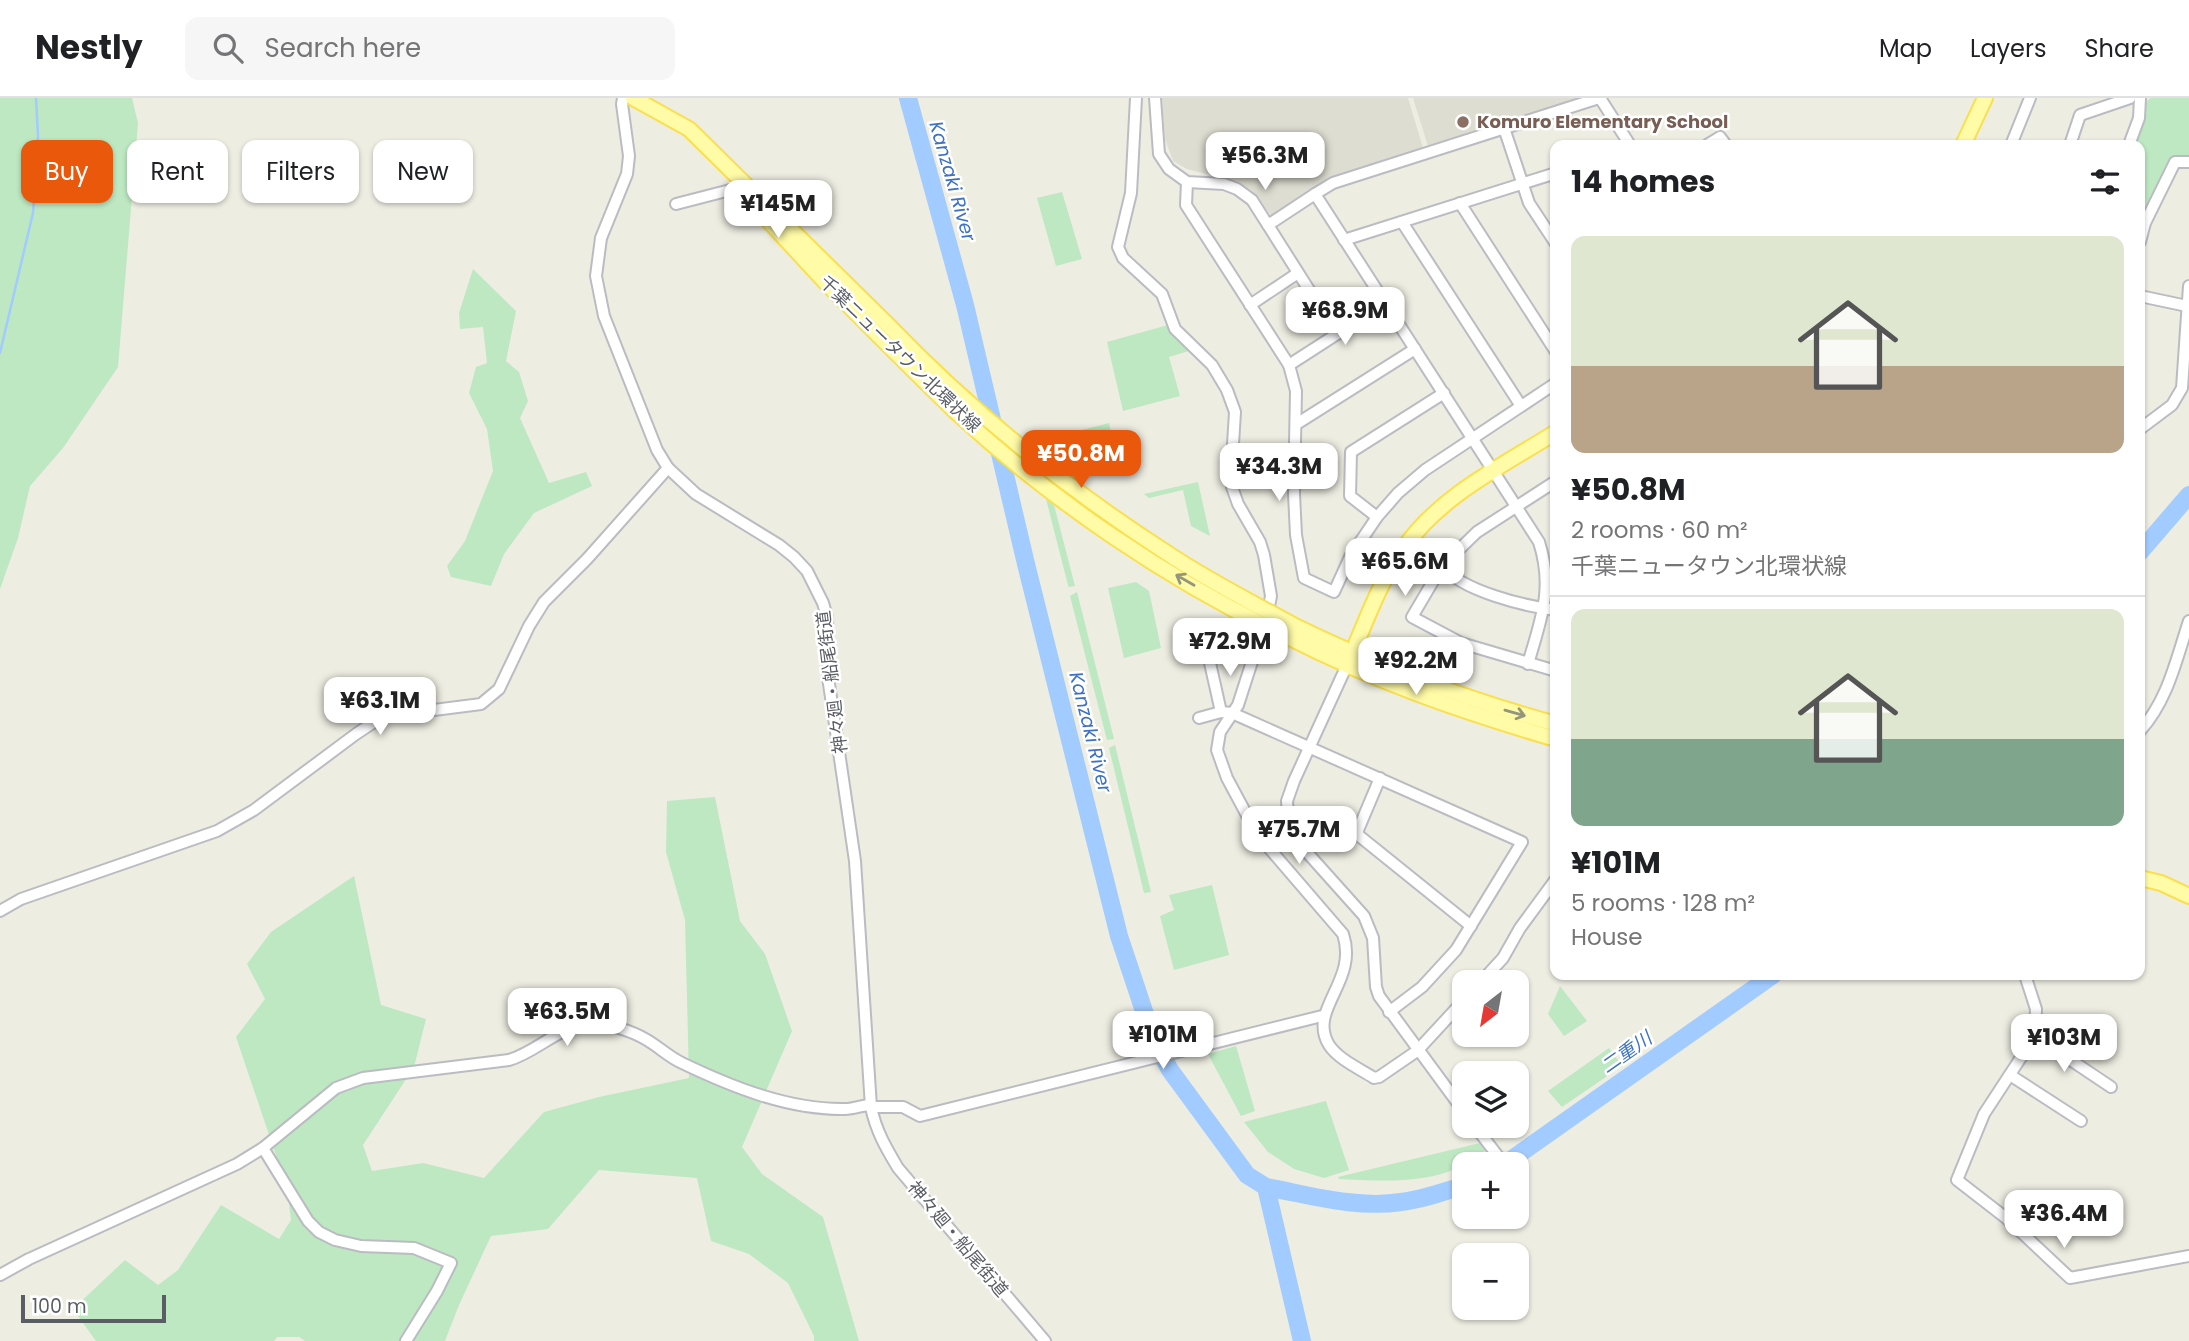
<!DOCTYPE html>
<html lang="en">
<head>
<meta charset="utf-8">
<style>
  :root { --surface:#fff; --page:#f6f6f6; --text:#202124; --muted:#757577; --line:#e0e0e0; --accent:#ea580c }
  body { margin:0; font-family:Poppins,"Noto Sans JP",sans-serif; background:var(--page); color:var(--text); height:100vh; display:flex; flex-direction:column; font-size:26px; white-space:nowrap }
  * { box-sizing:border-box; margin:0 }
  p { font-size:23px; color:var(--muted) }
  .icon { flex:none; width:38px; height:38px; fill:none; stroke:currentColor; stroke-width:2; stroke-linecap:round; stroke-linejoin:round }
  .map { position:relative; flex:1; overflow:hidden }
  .drawer { position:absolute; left:1550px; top:42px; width:595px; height:840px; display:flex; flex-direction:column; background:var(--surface); border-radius:14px; box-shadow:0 2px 5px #0004 }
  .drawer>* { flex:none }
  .guide { position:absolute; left:21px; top:42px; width:665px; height:63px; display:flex; gap:14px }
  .needle { width:46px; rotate:211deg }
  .tools { position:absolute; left:1452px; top:872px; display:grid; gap:14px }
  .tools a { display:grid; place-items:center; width:77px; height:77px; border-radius:14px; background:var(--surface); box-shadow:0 2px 5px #0004; font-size:35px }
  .scale { position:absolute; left:21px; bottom:18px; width:145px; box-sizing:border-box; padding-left:7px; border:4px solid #5a5e64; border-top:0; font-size:19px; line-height:24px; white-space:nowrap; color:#5a5e64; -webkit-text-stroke:5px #fff; paint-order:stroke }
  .price { position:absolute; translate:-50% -60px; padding:0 16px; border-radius:14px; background:#fff; color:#222; font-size:23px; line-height:46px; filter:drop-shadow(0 2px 4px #0008) }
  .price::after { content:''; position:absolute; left:50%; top:42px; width:21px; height:16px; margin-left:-10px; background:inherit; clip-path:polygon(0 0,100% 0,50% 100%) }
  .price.active { background:var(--accent); color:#fff }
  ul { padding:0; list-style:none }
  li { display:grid; align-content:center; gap:14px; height:371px; padding:0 21px }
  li+li { border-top:2px solid var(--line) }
  li span { display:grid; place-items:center; height:217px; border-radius:14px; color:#555 }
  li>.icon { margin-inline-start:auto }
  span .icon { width:126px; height:126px; fill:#fffc; stroke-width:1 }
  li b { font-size:30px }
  h2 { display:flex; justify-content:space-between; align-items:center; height:84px; padding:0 21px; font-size:30px }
  .chip { padding:0 24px; border-radius:14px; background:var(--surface); box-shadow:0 2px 5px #0004; font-size:24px; line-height:63px }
  .chip.active { background:var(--accent); color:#fff }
  header { display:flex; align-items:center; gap:42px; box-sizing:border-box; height:98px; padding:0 35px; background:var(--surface); border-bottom:2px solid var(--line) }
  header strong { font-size:33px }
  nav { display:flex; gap:38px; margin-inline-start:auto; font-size:24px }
  .search { width:490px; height:63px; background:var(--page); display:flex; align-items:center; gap:18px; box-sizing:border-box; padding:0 24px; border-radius:14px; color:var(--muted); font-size:26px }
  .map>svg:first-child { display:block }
  .education { fill:#deddd1 }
  .green { fill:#bde8c2 }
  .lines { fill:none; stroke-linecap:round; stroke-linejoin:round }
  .stream { stroke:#a2cbff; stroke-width:2.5 }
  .river { stroke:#a2cbff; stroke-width:18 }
  .minor-casing { stroke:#babcc2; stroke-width:14 }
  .major-casing { stroke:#fadf4f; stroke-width:18 }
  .minor { stroke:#fff; stroke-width:10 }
  .major { stroke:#fffba7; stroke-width:14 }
  .major-bridge-casing { stroke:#fadf4f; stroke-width:18; stroke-linecap:butt }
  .major-bridge { stroke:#fffba7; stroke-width:14 }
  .oneway { stroke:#94957b }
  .education-dot { fill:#8d6e63; stroke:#fff; stroke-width:2.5 }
  .labels { text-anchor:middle; stroke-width:5; stroke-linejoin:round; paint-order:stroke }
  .education-label { font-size:18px; font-weight:bold; fill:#785e54; stroke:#fff; text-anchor:start }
  .street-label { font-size:18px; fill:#5a5e64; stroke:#fff }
  .water-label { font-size:19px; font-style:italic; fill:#3c71ca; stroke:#fff }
</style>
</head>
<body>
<header>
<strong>Nestly</strong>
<div class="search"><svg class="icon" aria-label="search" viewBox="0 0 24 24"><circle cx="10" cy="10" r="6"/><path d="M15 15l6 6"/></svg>Search here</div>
<nav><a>Map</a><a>Layers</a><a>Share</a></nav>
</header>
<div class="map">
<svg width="2189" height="1243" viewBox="0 0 2189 1243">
  <rect width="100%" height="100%" fill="#eeede2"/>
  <g class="education">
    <polygon points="1162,0 1408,0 1423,50 1332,79 1271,117 1252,93 1241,85 1187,71 1173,63 1165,41"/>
    <polygon points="1413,0 1581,0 1428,48"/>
  </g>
  <g class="green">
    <polygon points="0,0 132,0 138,25 118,269 63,350 30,388 18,440 0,491"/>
    <polygon points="2151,0 2189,0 2189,58 2171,59 2140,129 2140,47 2135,47 2144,20 2145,4"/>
    <polygon points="1062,94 1082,161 1056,168 1037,100"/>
    <polygon points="473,171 516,213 506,263 519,274 528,303 520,320 549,385 586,374 592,388 534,415 504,456 491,488 451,479 447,468 465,443 493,373 487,331 469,295 476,269 487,265 483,229 460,231 459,215"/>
    <polygon points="1168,227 1175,239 1192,252 1169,259 1180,298 1123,313 1107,244"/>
    <polygon points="1109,325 1120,378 1066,336"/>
    <polygon points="1198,384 1210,438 1191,428 1183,392 1149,400 1144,396"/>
    <polygon points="1046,401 1054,407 1075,488 1069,489 1068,487"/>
    <polygon points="1136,484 1149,493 1161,550 1124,560 1108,490"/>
    <polygon points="1077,494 1114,641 1107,642 1070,498"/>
    <polygon points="1115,647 1151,794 1144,795 1109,650"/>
    <polygon points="715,699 740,823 765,856 792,933 742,1049 762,1076 823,1119 859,1243 814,1243 814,1238 788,1185 749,1156 711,1143 697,1080 599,1072 548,1131 491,1138 459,1207 445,1243 305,1243 299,1239 277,1239 274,1243 96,1243 73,1211 125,1162 158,1187 178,1172 221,1107 279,1141 291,1122 287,1090 236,939 265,901 247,866 271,834 354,778 381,907 426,921 414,969 363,1047 372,1073 423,1065 484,1080 544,1014 599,999 689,980 685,822 666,754 667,703"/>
    <polygon points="1212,787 1229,857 1174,872 1160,818 1174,812 1169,797"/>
    <polygon points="1560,888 1587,923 1564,938 1548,916"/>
    <polygon points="1236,948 1255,1013 1241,1018 1208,956"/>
    <polygon points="1609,950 1622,968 1562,1009 1548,993"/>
    <polygon points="1326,1003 1349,1072 1324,1080 1294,1071 1268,1054 1244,1024"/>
    <path d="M1480,1045L1485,1053C1476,1058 1467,1065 1457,1070C1424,1086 1375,1083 1339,1081L1338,1079Z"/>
  </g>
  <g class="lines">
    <polyline class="stream" points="0,255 33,115 38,38 36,0"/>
    <g class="river">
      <polyline points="908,0 965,207 1026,466 1119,838 1154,943 1170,972 1247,1077 1266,1089 1302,1243"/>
      <polyline points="2140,454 2189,397"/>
      <polyline points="1505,1066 1773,877"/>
      <path d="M1266,1089C1309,1097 1357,1111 1401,1104C1423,1101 1444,1094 1465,1087"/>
    </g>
    <defs>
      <g id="minor">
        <path d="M623,0L622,6L629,58L627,76L601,140L596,178L604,218L657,352L668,370L696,396L779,447L794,459L807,473L823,505L827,519L828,579L855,763L871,1009C876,1033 886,1050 898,1070L1045,1243"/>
        <path d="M1136,0L1131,95L1118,149L1123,160L1162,196L1175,231L1212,267L1227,292L1235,314L1232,362V389L1238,406L1260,444L1264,457L1271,498L1268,514L1238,607L1220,634L1217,652L1227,680L1257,736L1343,836C1359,884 1307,911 1329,947C1338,961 1360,971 1374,980L1379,979L1417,953L1465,901"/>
        <polyline points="1155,0 1159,56 1169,71 1187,84 1224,86 1237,91 1252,102 1337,236"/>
        <polyline points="1600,0 1630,47"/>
        <polyline points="1504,30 1529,105 1556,146"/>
        <polyline points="1707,47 1720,39 1726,47"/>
        <polyline points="2011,47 2030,0"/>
        <polyline points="2070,47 2080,17 2130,0"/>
        <polyline points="2129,47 2139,20 2140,0"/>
        <polyline points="1187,84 1186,107 1289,267 1296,293 1294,396 1296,437 1304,480 1334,494 1350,459 1377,419 1398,395 1425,372 1556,285"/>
        <polyline points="1315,96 1333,85 1599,0"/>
        <polyline points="1460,105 1556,254"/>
        <polyline points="676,106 738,90"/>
        <polyline points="1402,124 1521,308"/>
        <path d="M1268,127L1315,96L1539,444C1554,491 1541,520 1528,566"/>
        <polyline points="1344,142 1556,75"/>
        <polyline points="2140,144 2145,125 2175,64 2189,64"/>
        <polyline points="2140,198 2187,208"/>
        <polyline points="1250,207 1298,175"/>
        <polyline points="1289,267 1385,205"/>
        <polyline points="1298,325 1415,251"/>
        <polyline points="2140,331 2172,307 2182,290 2189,188"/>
        <polyline points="1556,383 1477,434 1442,468 1412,519 1461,545 1556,573"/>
        <polyline points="1377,419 1350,398 1351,354 1444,295"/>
        <path d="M1442,468C1462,493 1524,508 1556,512"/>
        <polyline points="1208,556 1221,614"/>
        <polyline points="1347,567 1294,683 1287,703 1288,717 1291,730 1304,751 1364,818 1373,840 1376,889 1379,898 1465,1015"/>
        <polyline points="1199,620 1221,614 1232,615 1522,744 1456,852 1422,889 1389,914"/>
        <path d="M2140,633C2168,602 2176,562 2189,523"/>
        <polyline points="1380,680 1358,732 1358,737 1471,828"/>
        <polyline points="0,813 21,801 217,733 254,712 356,636 377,622 398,613 434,612 481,606 499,591 529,528 544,504 587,461 668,370"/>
        <polyline points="2025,877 2036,911 2035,938 1984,1016 1957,1082 2006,1120 2070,1180 2189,1158"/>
        <polyline points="1481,884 1503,860 1520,830 1556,781"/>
        <polyline points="2035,938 2111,989"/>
        <polyline points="2010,977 2081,1023"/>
        <polyline points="871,1009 903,1009 920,1018 1322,918"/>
        <polyline points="1474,1027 1504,1066"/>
        <polyline points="263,1050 308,1123 319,1134 335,1142 361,1148 414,1150 451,1165 437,1193 406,1243"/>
        <path d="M0,1177L29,1161L237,1066L263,1050L336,990L363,980L509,962C537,954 561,926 591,926C608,925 632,933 647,942C659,949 669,959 682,965C732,989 789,1012 845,1011C854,1011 862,1007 871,1007"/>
      </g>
      <g id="major">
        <polyline points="633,0 689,31 890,229"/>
        <polyline points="1963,47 1985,0"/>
        <polyline points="742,94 826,185 879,238"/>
        <path d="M1293,527C1377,568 1465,601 1556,626"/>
        <path d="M1288,539C1374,583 1463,614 1556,641"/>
        <path d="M1347,567C1365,527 1379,483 1406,447C1443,396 1504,367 1556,334"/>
        <polyline points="2140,780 2161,785 2189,798"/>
      </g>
    </defs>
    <use href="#minor" class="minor-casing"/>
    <use href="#major" class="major-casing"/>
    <use href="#minor" class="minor"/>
    <use href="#major" class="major"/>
    <defs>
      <g id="major-bridge">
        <path d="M890,229C973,315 1066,390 1167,455C1207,482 1251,504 1293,527"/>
        <path d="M879,238C904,263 929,288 955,313C1052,403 1168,482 1288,539"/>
      </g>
    </defs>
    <use href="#major-bridge" class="major-bridge-casing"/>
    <use href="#major-bridge" class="major-bridge"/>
  </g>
  <defs><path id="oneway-shaft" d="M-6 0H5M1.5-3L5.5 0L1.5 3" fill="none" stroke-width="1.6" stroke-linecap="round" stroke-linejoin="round" transform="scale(1.75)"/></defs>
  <g class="oneway">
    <use href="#oneway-shaft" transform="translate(1185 482) rotate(-150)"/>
    <use href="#oneway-shaft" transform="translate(1515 615) rotate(16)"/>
  </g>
  <circle class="education-dot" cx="1463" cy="24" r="7"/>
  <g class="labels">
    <g class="education-label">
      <text x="1477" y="30">Komuro Elementary School</text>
    </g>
    <g class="street-label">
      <text transform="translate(900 256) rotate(44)" y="6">千葉ニュータウン北環状線</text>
      <text transform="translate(832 584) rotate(-97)" y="6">神々廻・船尾街道</text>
      <text transform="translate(958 1141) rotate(50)" y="6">神々廻・船尾街道</text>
    </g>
    <g class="water-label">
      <text transform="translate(953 83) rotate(74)" y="7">Kanzaki River</text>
      <text transform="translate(1091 634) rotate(76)" y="7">Kanzaki River</text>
      <text transform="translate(1626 954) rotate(-35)" y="7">二重川</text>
    </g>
  </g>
</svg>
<div class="tools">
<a><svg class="needle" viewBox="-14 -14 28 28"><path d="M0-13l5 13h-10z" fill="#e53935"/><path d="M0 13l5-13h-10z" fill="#757577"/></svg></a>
<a><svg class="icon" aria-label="layers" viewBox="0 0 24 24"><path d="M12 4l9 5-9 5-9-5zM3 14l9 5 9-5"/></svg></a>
<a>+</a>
<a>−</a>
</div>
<div class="scale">100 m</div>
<b class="price" style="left:1265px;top:94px">¥56.3M</b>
<b class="price" style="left:778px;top:142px">¥145M</b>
<b class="price" style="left:1345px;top:249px">¥68.9M</b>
<b class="price active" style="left:1081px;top:392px">¥50.8M</b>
<b class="price" style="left:1279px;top:405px">¥34.3M</b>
<b class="price" style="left:1405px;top:500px">¥65.6M</b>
<b class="price" style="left:1230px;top:580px">¥72.9M</b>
<b class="price" style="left:1416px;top:599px">¥92.2M</b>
<b class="price" style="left:380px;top:639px">¥63.1M</b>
<b class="price" style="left:1299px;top:768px">¥75.7M</b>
<b class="price" style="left:567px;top:950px">¥63.5M</b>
<b class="price" style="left:1163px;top:973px">¥101M</b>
<b class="price" style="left:2064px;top:976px">¥103M</b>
<b class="price" style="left:2064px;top:1152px">¥36.4M</b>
<div class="guide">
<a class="chip active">Buy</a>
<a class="chip">Rent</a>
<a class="chip">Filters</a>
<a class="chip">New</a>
</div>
<section class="drawer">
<h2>14 homes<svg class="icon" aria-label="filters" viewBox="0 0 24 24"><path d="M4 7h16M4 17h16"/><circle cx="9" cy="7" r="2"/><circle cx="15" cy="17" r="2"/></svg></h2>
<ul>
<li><span style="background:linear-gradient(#dfe7d0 60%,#b9a48a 0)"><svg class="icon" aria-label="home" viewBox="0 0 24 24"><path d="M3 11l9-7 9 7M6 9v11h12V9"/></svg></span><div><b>¥50.8M</b><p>2 rooms · 60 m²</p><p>千葉ニュータウン北環状線</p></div></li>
<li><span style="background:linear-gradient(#dfe7d0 60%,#7fa58c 0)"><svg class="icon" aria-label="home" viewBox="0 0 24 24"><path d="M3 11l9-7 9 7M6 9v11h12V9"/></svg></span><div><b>¥101M</b><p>5 rooms · 128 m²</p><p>House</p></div></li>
</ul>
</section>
</div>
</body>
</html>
